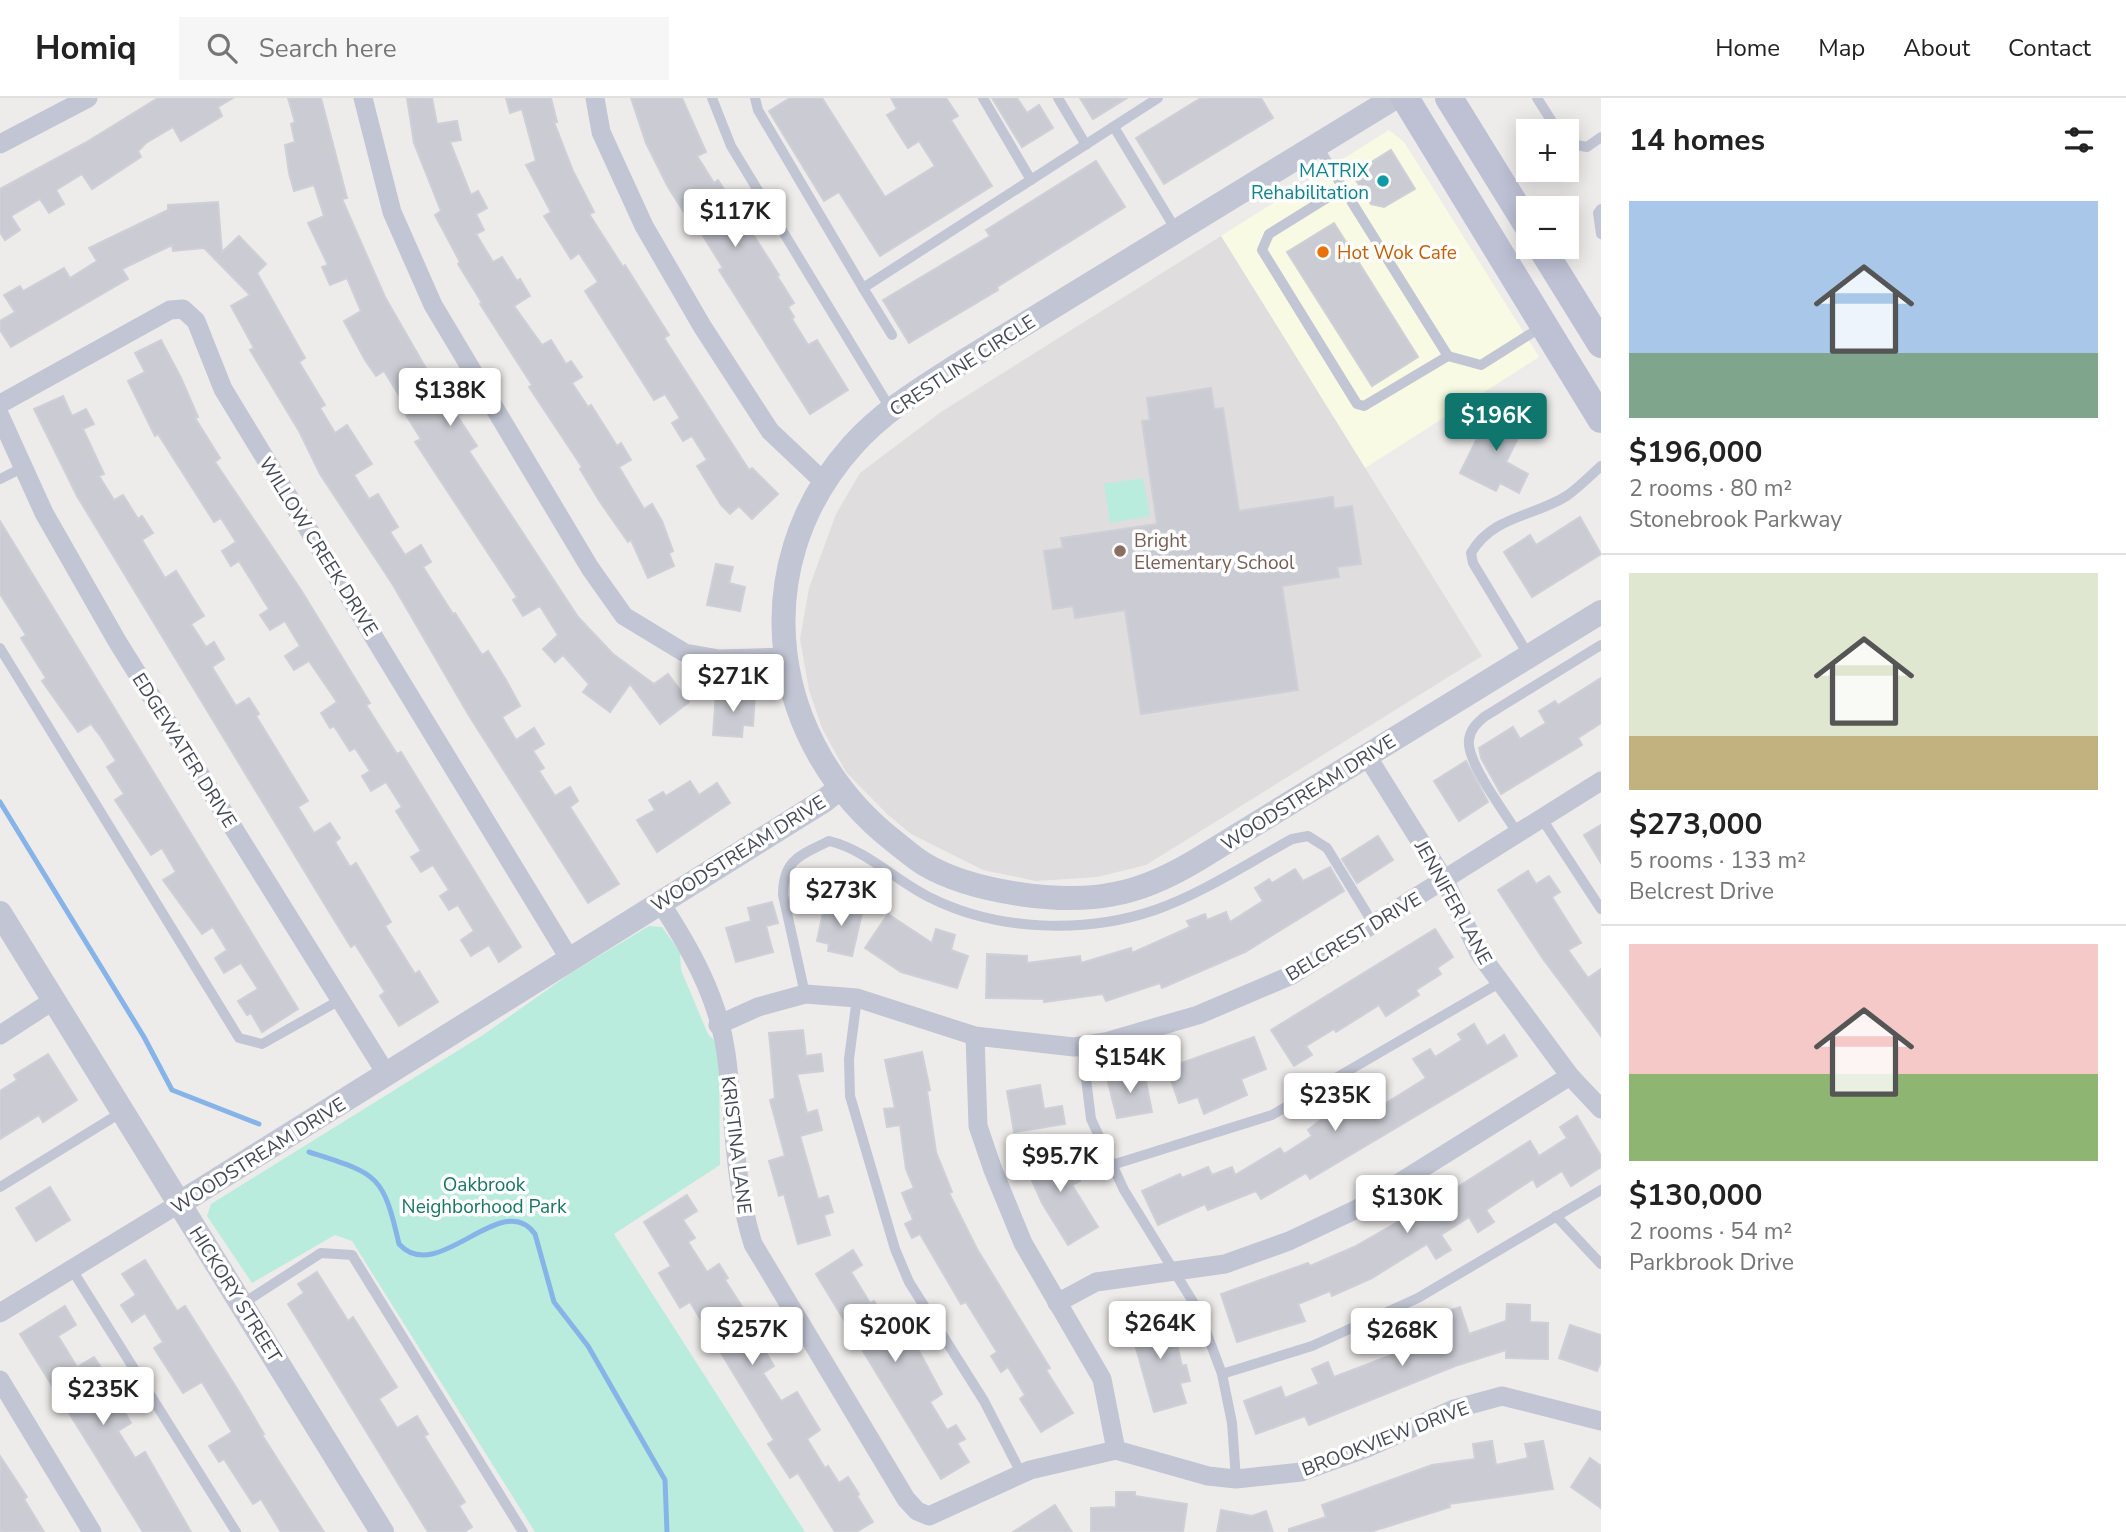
<!DOCTYPE html>
<html lang="en">
<head>
<meta charset="utf-8">
<style>
  :root { --surface:#fff; --page:#f6f6f6; --text:#222; --muted:#767676; --line:#e0e0e0; --accent:#0f766e }
  body { margin:0; font-family:"Nunito Sans",sans-serif; background:var(--page); color:var(--text); height:100vh; display:flex; flex-direction:column; font-size:26px; white-space:nowrap }
  * { box-sizing:border-box; margin:0 }
  p { font-size:23px; color:var(--muted) }
  .icon { flex:none; width:38px; height:38px; fill:none; stroke:currentColor; stroke-width:2; stroke-linecap:round; stroke-linejoin:round }
  .map { position:relative; flex:1; overflow:hidden }
  .sheet { display:flex; flex-direction:column; background:var(--surface); width:525px }
  .sheet>* { flex:none }
  .tools { position:absolute; left:1516px; top:21px; display:grid; gap:14px }
  .tools a { display:grid; place-items:center; width:63px; height:63px; border-radius:0px; background:var(--surface); box-shadow:0 4px 18px #0003; font-size:35px }
  .price { position:absolute; translate:-50% -60px; padding:0 16px; border-radius:7px; background:#fff; color:#222; font-size:23px; line-height:46px; filter:drop-shadow(0 2px 4px #0008) }
  .price::after { content:''; position:absolute; left:50%; top:42px; width:21px; height:16px; margin-left:-10px; background:inherit; clip-path:polygon(0 0,100% 0,50% 100%) }
  .price.current { background:var(--accent); color:#fff }
  ul { padding:0; list-style:none }
  li { display:grid; align-content:center; gap:14px; height:371px; padding:0 28px }
  li+li { border-top:2px solid var(--line) }
  li span { display:grid; place-items:center; height:217px; border-radius:0px; color:#555 }
  li>.icon { margin-inline-start:auto }
  span .icon { width:126px; height:126px; fill:#fffc; stroke-width:1 }
  li b { font-size:30px }
  h2 { display:flex; justify-content:space-between; align-items:center; height:84px; padding:0 28px; font-size:30px }
  header { display:flex; align-items:center; gap:42px; box-sizing:border-box; height:98px; padding:0 35px; background:var(--surface); border-bottom:2px solid var(--line) }
  header strong { font-size:33px }
  nav { display:flex; gap:38px; margin-inline-start:auto; font-size:24px }
  .search { width:490px; height:63px; background:var(--page); display:flex; align-items:center; gap:18px; box-sizing:border-box; padding:0 24px; border-radius:0px; color:var(--muted); font-size:26px }
  main { display:flex; flex:1; min-height:0 }
  .map>svg:first-child { display:block }
  .commercial { fill:#f9fae3 }
  .education { fill:#dfdddd }
  .green { fill:#b9ecdd }
  .lines { fill:none; stroke-linecap:round; stroke-linejoin:round }
  .stream { stroke:#87b4e8; stroke-width:5 }
  .building { fill:#cbccd3; stroke:#cfcfd7; stroke-width:2 }
  .service { stroke:#c2c5d3; stroke-width:10 }
  .minor { stroke:#c2c5d3; stroke-width:19 }
  .tertiary { stroke:#c2c5d3; stroke-width:24 }
  .secondary { stroke:#bec1d4; stroke-width:28 }
  .culture-dot { fill:#0f9aa8; stroke:#fff; stroke-width:2.5 }
  .food-dot { fill:#e8710a; stroke:#fff; stroke-width:2.5 }
  .education-dot { fill:#8d6e63; stroke:#fff; stroke-width:2.5 }
  .labels { text-anchor:middle; stroke-width:7; stroke-linejoin:round; paint-order:stroke }
  .culture-label { font-size:19px; fill:#0d838f; stroke:#fff; text-anchor:end }
  .food-label { font-size:19px; fill:#c56008; stroke:#fff; text-anchor:start }
  .street-label { font-size:19px; fill:#444858; stroke:#fff }
  .education-label { font-size:19px; fill:#785e54; stroke:#fff; text-anchor:start }
  .park-label { font-size:19px; fill:#197565; stroke:#fff }
</style>
</head>
<body>
<header>
<strong>Homiq</strong>
<div class="search"><svg class="icon" aria-label="search" viewBox="0 0 24 24"><circle cx="10" cy="10" r="6"/><path d="M15 15l6 6"/></svg>Search here</div>
<nav><a>Home</a><a>Map</a><a>About</a><a>Contact</a></nav>
</header>
<main>
<div class="map">
<svg width="1601" height="1434" viewBox="0 0 1601 1434">
  <rect width="100%" height="100%" fill="#eeeceb"/>
  <polygon class="commercial" points="1389,32 1404,44 1539,259 1365,370 1221,138"/>
  <polygon class="education" points="1221,138 1482,558 1146,767 1097,779 1036,783 983,772 911,736 887,716 846,674 822,630 809,592 800,541 809,490 836,416 860,375 941,314"/>
  <g class="green">
    <polygon points="1143,380 1150,418 1110,425 1104,386"/>
    <polygon points="649,828 662,829 680,854 681,872 708,936 719,947 720,1067 614,1136 805,1434 535,1434 352,1143 335,1137 252,1185 207,1118 211,1106 483,937 571,875"/>
  </g>
  <g class="lines">
    <g class="stream">
      <polyline points="0,704 144,939 172,992 259,1026"/>
      <path d="M309,1054C377,1076 383,1075 399,1146C438,1189 502,1089 535,1136L554,1204L588,1248L665,1382L667,1434"/>
    </g>
  </g>
  <g class="building">
    <polygon points="158,0 233,0 218,9 222,18 181,43 173,29 146,45 138,53 141,59 92,91 82,76 56,92 64,106 49,115 40,101 11,118 20,132 5,142 0,134 0,91 85,45"/>
    <polygon points="288,0 321,0 347,100 342,101 385,199 424,267 477,348 469,353 578,519 613,556 654,586 668,576 689,604 660,626 630,586 610,614 583,594 589,586 563,557 555,564 543,551 558,537 540,508 523,518 513,502 517,499 415,344 421,341 406,317 410,315 384,273 376,278 365,262 344,223 361,213 347,180 330,187 322,169 328,167 308,125 324,118 314,87 294,93 289,75 285,47 295,44 291,26 295,24"/>
    <polygon points="407,0 432,0 437,26 457,23 461,42 450,44 471,97 478,93 487,110 476,116 484,132 476,136 493,164 502,159 517,183 520,181 530,198 514,208 542,247 551,242 566,266 571,263 582,279 572,285 588,309 591,307 617,348 621,345 631,362 619,369 644,411 652,406 662,423 673,453 669,455 674,468 648,480 631,442 628,444 600,404 580,371 582,369 529,289 532,287 480,206 482,205 458,166 460,164 435,117 441,113 414,45"/>
    <polygon points="506,0 551,0 557,24 554,24 573,73 594,114 589,116 623,169 625,167 669,237 664,240 749,372 752,370 778,396 752,421 739,408 730,416 721,407 697,368 707,362 692,338 683,343 672,325 680,320 665,296 654,302 585,193 598,184 579,155 571,161 544,118 551,114 526,67 536,63 522,11 510,15"/>
    <polygon points="631,0 682,0 706,54 697,58 714,85 718,82 779,177 777,178 794,205 788,209 794,219 792,221 808,247 817,242 848,292 810,316 719,172 723,170 692,120 689,122 668,89 646,45"/>
    <polygon points="790,0 822,0 885,99 935,68 919,43 908,50 887,17 897,11 891,0 946,0 958,18 951,22 992,88 880,158 839,94 824,103 769,13"/>
    <polygon points="992,0 1017,0 1027,15 1039,7 1053,30 1022,49"/>
    <polygon points="1080,0 1127,0 1093,21"/>
    <polygon points="1201,0 1261,0 1273,20 1164,86 1136,40"/>
    <polygon points="1391,52 1415,91 1384,109 1371,106 1352,76"/>
    <polygon points="1096,63 1125,109 997,189 998,192 909,245 883,202 990,138 986,132"/>
    <polygon points="218,104 222,154 239,138 266,166 257,175 305,260 299,264 325,307 320,310 335,335 347,327 372,366 354,377 369,401 378,396 398,429 390,434 405,457 421,447 431,464 423,469 453,516 455,515 482,557 488,553 506,582 520,608 502,619 516,642 534,630 544,646 533,653 544,670 539,673 555,698 570,689 578,703 570,709 619,786 588,805 468,616 393,487 320,376 299,333 250,252 254,250 231,208 250,197 204,150 173,153 172,147 122,171 128,181 11,249 0,232 0,223 15,214 4,197 20,188 23,193 64,170 70,180 97,163 89,150 168,112 168,107"/>
    <polygon points="1334,125 1418,259 1372,288 1287,154"/>
    <polygon points="161,242 181,280 198,319 195,320 220,360 215,364 301,492 370,605 366,607 397,656 401,654 521,849 499,864 489,847 471,858 461,842 474,833 458,807 449,812 440,798 449,792 433,767 421,774 411,759 421,753 396,713 402,709 386,684 371,693 362,678 370,673 355,650 350,653 334,628 330,630 321,615 337,604 309,563 294,572 285,558 300,548 285,523 270,532 260,517 269,511 239,463 231,468 222,453 236,444 221,420 214,424 158,336 155,338 128,283 145,274 135,255"/>
    <polygon points="1211,290 1214,311 1223,310 1239,413 1333,399 1334,411 1352,408 1361,466 1337,469 1339,479 1282,488 1298,592 1141,616 1125,512 1075,520 1073,508 1053,511 1044,453 1063,450 1061,440 1157,426 1142,323 1150,322 1147,300"/>
    <polygon points="63,298 72,318 86,311 94,326 83,331 104,376 99,378 114,402 123,397 138,421 142,418 153,435 142,442 165,480 176,473 204,518 191,526 206,549 214,544 224,561 212,569 236,608 249,600 259,616 256,618 308,703 298,709 314,735 330,725 340,740 335,744 350,769 356,765 391,824 385,828 415,876 419,873 438,904 399,928 380,898 385,894 355,846 351,849 325,807 77,398 34,311"/>
    <polygon points="1493,308 1526,324 1506,364 1528,376 1519,395 1500,385 1496,393 1460,375"/>
    <polygon points="1580,419 1601,456 1532,499 1504,454 1530,437 1536,447"/>
    <polygon points="0,423 298,911 262,934 251,915 247,917 238,903 258,891 241,865 224,875 215,860 227,852 213,829 202,836 163,782 176,774 162,750 151,757 115,702 124,696 107,669 116,663 101,639 91,626 78,634 42,583 46,580 21,540 26,537 0,496"/>
    <polygon points="716,466 733,469 729,485 745,489 740,513 707,507"/>
    <polygon points="1601,580 1601,625 1578,640 1582,647 1501,696 1481,660 1479,650 1513,629 1520,641 1546,625 1539,613 1555,603 1558,607"/>
    <polygon points="716,594 755,597 753,628 743,627 742,639 713,637"/>
    <polygon points="1466,663 1488,704 1459,723 1434,683"/>
    <polygon points="690,683 699,697 717,685 730,705 657,754 637,722 655,712 649,702 663,694 666,698"/>
    <polygon points="1601,727 1601,765 1584,737"/>
    <polygon points="1378,738 1393,762 1357,785 1342,761"/>
    <polygon points="1330,769 1344,793 1245,854 1162,890 1160,885 1106,903 1103,896 1044,904 1044,901 986,900 987,856 1027,858 1027,865 1080,858 1081,865 1131,850 1132,855 1190,829 1187,823 1205,816 1207,822 1226,814 1230,824 1263,803 1255,790 1269,781 1272,785 1295,771 1303,783"/>
    <polygon points="1528,773 1536,786 1549,778 1560,794 1552,799 1581,845 1568,852 1588,880 1601,871 1601,938 1543,861 1498,792"/>
    <polygon points="846,803 864,807 852,858 828,853 829,846 817,843 824,810 843,814"/>
    <polygon points="772,804 778,825 766,828 773,854 736,864 726,830 751,823 748,810"/>
    <polygon points="888,816 932,845 936,831 955,837 951,852 968,858 957,890 901,874 865,850"/>
    <polygon points="1435,831 1453,859 1437,870 1441,876 1416,892 1419,897 1386,918 1379,907 1336,934 1334,931 1306,948 1312,957 1294,968 1271,932"/>
    <polygon points="1474,926 1487,948 1504,937 1517,958 1310,1081 1306,1075 1261,1101 1256,1093 1208,1112 1205,1106 1158,1127 1142,1093 1180,1076 1182,1080 1208,1069 1212,1077 1232,1069 1235,1077 1280,1050 1284,1056 1312,1038 1308,1032 1342,1005 1352,1020 1372,1008 1375,1012 1426,980 1413,961 1430,951 1435,959 1462,942 1458,936"/>
    <polygon points="803,932 806,958 821,956 823,973 797,976 807,1015 817,1012 822,1032 800,1038 818,1101 828,1098 833,1114 824,1117 830,1137 798,1146 784,1096 779,1098 769,1063 785,1058 770,1002 775,1000 769,935"/>
    <polygon points="1254,939 1266,971 1241,981 1247,997 1204,1016 1198,999 1179,1005 1167,970"/>
    <polygon points="922,954 930,992 927,993 936,1054 952,1094 949,1095 977,1151 1050,1270 1046,1272 1073,1315 1041,1334 1020,1301 1025,1297 1008,1269 1001,1274 991,1258 997,1254 966,1204 961,1206 920,1136 912,1140 905,1126 913,1122 911,1116 914,1114 910,1115 902,1095 914,1090 906,1071 900,1027 887,1029 884,1011 895,1010 885,962"/>
    <polygon points="48,956 77,1002 43,1024 39,1017 0,1041 0,993 17,982 14,977"/>
    <polygon points="1144,973 1152,1014 1117,1020 1107,980"/>
    <polygon points="1040,987 1044,1011 1062,1008 1065,1026 1014,1034 1007,993"/>
    <polygon points="1577,1018 1601,1058 1601,1069 1571,1088 1562,1073 1537,1089 1533,1081 1486,1112 1494,1124 1478,1134 1469,1119 1441,1137 1451,1152 1436,1161 1427,1146 1372,1180 1332,1198 1330,1193 1298,1206 1305,1223 1237,1244 1221,1196 1308,1165 1310,1168 1354,1149 1445,1097 1530,1043 1539,1058 1567,1040 1560,1029"/>
    <polygon points="1054,1047 1064,1069 1072,1066 1080,1083 1072,1087 1098,1129 1068,1147 1042,1105 1023,1062"/>
    <polygon points="50,1089 70,1122 36,1143 16,1110"/>
    <polygon points="687,1097 697,1113 683,1122 695,1140 688,1144 707,1174 719,1166 728,1180 725,1182 768,1249 764,1251 774,1268 763,1275 781,1303 797,1294 820,1332 807,1341 825,1370 828,1368 839,1385 848,1379 859,1396 857,1398 873,1424 856,1434 835,1434 798,1375 790,1380 768,1346 774,1342 690,1204 680,1210 659,1175 671,1168 644,1124"/>
    <polygon points="853,1152 862,1167 851,1174 870,1205 874,1203 884,1220 897,1212 942,1296 930,1304 947,1332 956,1327 965,1341 957,1345 969,1364 941,1381 816,1176"/>
    <polygon points="145,1162 177,1213 185,1208 236,1289 264,1336 262,1337 324,1434 281,1434 261,1401 253,1406 224,1361 219,1364 209,1348 232,1334 202,1284 183,1295 154,1250 163,1244 145,1215 132,1224 121,1207 136,1197 122,1176"/>
    <polygon points="317,1174 348,1223 353,1219 397,1289 379,1301 397,1330 417,1318 428,1336 424,1338 465,1404 459,1408 472,1429 464,1434 428,1434 288,1206 304,1195 298,1186"/>
    <polygon points="1507,1206 1530,1207 1530,1224 1548,1225 1548,1261 1506,1260 1506,1252 1455,1268 1309,1327 1305,1318 1256,1336 1244,1303 1281,1289 1285,1300 1319,1286 1312,1271 1328,1264 1334,1279 1392,1257 1386,1245 1413,1233 1420,1250 1445,1239 1437,1217 1460,1209 1469,1236 1506,1223"/>
    <polygon points="65,1208 76,1227 58,1238 77,1269 94,1259 104,1274 89,1283 109,1316 121,1308 131,1325 118,1333 135,1360 145,1354 191,1434 143,1434 20,1236"/>
    <polygon points="1170,1216 1182,1268 1186,1267 1190,1283 1180,1285 1186,1305 1154,1314 1129,1225"/>
    <polygon points="1570,1227 1601,1237 1601,1263 1597,1273 1559,1260"/>
    <polygon points="1492,1343 1496,1367 1528,1360 1525,1346 1543,1343 1553,1391 1449,1406 1450,1409 1370,1434 1289,1434 1289,1431 1326,1419 1322,1407 1432,1367 1475,1361 1473,1346"/>
    <polygon points="0,1358 27,1399 24,1401 44,1434 0,1434"/>
    <polygon points="1590,1360 1601,1368 1601,1410 1571,1389"/>
    <polygon points="1116,1394 1135,1394 1135,1398 1187,1406 1183,1434 1091,1434 1091,1410 1116,1409"/>
    <polygon points="1055,1407 1072,1434 1013,1434"/>
    <polygon points="1221,1412 1252,1418 1266,1413 1273,1434 1217,1434"/>
  </g>
  <g class="lines">
    <g class="service">
      <polyline points="712,0 731,48 890,310"/>
      <polyline points="755,0 758,12 863,190 1158,0"/>
      <polyline points="983,0 1031,82"/>
      <polyline points="1058,0 1086,47"/>
      <polyline points="1537,0 1558,33"/>
      <polyline points="1114,29 1176,132"/>
      <polyline points="1566,45 1587,49 1601,39"/>
      <polyline points="1317,47 1343,90 1269,136 1262,152 1357,306 1364,308 1448,258 1481,267 1543,228"/>
      <polyline points="1343,90 1448,258"/>
      <polyline points="1601,111 1598,115 1601,136"/>
      <polyline points="863,190 892,237"/>
      <polyline points="0,381 22,370"/>
      <polyline points="0,550 239,940 262,946 340,902"/>
      <path d="M1529,558L1473,465L1471,455C1493,417 1535,419 1568,397C1579,389 1590,378 1601,368"/>
      <polyline points="1542,721 1601,811"/>
      <path d="M1518,736C1506,716 1466,664 1469,642C1470,632 1476,626 1484,619L1601,547"/>
      <path d="M805,896L783,797C783,761 801,757 829,743C867,752 896,783 931,800C997,833 1085,836 1155,812C1203,795 1248,765 1292,741L1308,738L1327,750L1374,827"/>
      <polyline points="857,900 849,961 850,998 895,1151 909,1184 984,1303 1021,1375"/>
      <polyline points="1082,948 1091,1021 1124,1092 1198,1212 1222,1276 1232,1325 1236,1381"/>
      <polyline points="1112,1067 1272,1017 1501,884"/>
      <polyline points="0,1089 122,1014"/>
      <polyline points="1556,1118 1601,1166"/>
      <polyline points="71,1170 236,1434"/>
      <polyline points="242,1206 321,1155 352,1157 523,1434"/>
      <polyline points="1222,1276 1312,1248 1418,1200 1601,1092"/>
    </g>
    <g class="minor">
      <polyline points="363,0 392,114 433,207 590,470 624,518 685,555 719,561 785,559"/>
      <polyline points="595,0 601,34 644,128 702,228 770,333 826,386"/>
      <polyline points="0,46 88,0"/>
      <polyline points="0,306 170,212 183,211 196,223 223,291 569,860"/>
      <polyline points="0,318 44,415 117,543 387,977"/>
      <polyline points="1367,658 1445,783 1479,855 1570,978 1601,1011"/>
      <path d="M660,804C690,850 718,899 726,955C735,1020 733,1083 753,1146L906,1401L917,1413L929,1418L1030,1372L1116,1352L1208,1378L1236,1381L1301,1374L1367,1350L1454,1311L1502,1298L1601,1323"/>
      <polyline points="718,927 758,909 805,896 857,900 975,938 1074,949 1105,944 1198,917 1292,877 1601,683"/>
      <polyline points="0,937 54,902"/>
      <polyline points="975,938 978,1028 993,1072 1023,1145 1102,1281 1116,1352"/>
      <polyline points="1057,1205 1096,1184 1225,1166 1289,1143 1357,1111 1570,978"/>
      <polyline points="0,1215 180,1105"/>
      <polyline points="0,1282 92,1434"/>
    </g>
    <g class="tertiary">
      <path d="M1394,0L961,265C922,290 883,313 852,348C743,470 769,646 895,744C904,751 914,760 924,766C971,794 1061,807 1114,796C1143,791 1172,777 1197,762L1601,514"/>
      <polyline points="0,815 382,1434"/>
      <polyline points="180,1105 825,702 840,690"/>
    </g>
    <g class="secondary">
      <polyline points="1405,0 1601,321"/>
      <polyline points="1449,0 1528,128"/>
      <polyline points="1541,149 1601,246"/>
    </g>
  </g>
  <circle class="culture-dot" cx="1383" cy="83" r="7"/>
  <circle class="food-dot" cx="1323" cy="154" r="7"/>
  <circle class="education-dot" cx="1120" cy="453" r="7"/>
  <g class="labels">
    <g class="culture-label">
      <text x="1369" y="79">MATRIX<tspan x="1369" dy="22">Rehabilitation</tspan></text>
    </g>
    <g class="food-label">
      <text x="1337" y="161">Hot Wok Cafe</text>
    </g>
    <g class="street-label">
      <text transform="translate(962 267) rotate(-33)" y="7">CRESTLINE CIRCLE</text>
      <text transform="translate(319 448) rotate(58)" y="7">WILLOW CREEK DRIVE</text>
      <text transform="translate(185 652) rotate(58)" y="7">EDGEWATER DRIVE</text>
      <text transform="translate(1308 694) rotate(-32)" y="7">WOODSTREAM DRIVE</text>
      <text transform="translate(738 755) rotate(-32)" y="7">WOODSTREAM DRIVE</text>
      <text transform="translate(1454 804) rotate(61)" y="7">JENNIFER LANE</text>
      <text transform="translate(1353 838) rotate(-31)" y="7">BELCREST DRIVE</text>
      <text transform="translate(737 1047) rotate(83)" y="7">KRISTINA LANE</text>
      <text transform="translate(258 1057) rotate(-32)" y="7">WOODSTREAM DRIVE</text>
      <text transform="translate(236 1196) rotate(58)" y="7">HICKORY STREET</text>
      <text transform="translate(1385 1340) rotate(-21)" y="7">BROOKVIEW DRIVE</text>
    </g>
    <g class="education-label">
      <text x="1134" y="449">Bright<tspan x="1134" dy="22">Elementary School</tspan></text>
    </g>
    <g class="park-label">
      <text x="484" y="1093">Oakbrook<tspan x="484" dy="22">Neighborhood Park</tspan></text>
    </g>
  </g>
</svg>
<div class="tools">
<a>+</a>
<a>−</a>
</div>
<b class="price" style="left:735px;top:151px">$117K</b>
<b class="price" style="left:450px;top:330px">$138K</b>
<b class="price current" style="left:1496px;top:355px">$196K</b>
<b class="price" style="left:733px;top:616px">$271K</b>
<b class="price" style="left:841px;top:830px">$273K</b>
<b class="price" style="left:1130px;top:997px">$154K</b>
<b class="price" style="left:1335px;top:1035px">$235K</b>
<b class="price" style="left:1060px;top:1096px">$95.7K</b>
<b class="price" style="left:1407px;top:1137px">$130K</b>
<b class="price" style="left:1160px;top:1263px">$264K</b>
<b class="price" style="left:895px;top:1266px">$200K</b>
<b class="price" style="left:752px;top:1269px">$257K</b>
<b class="price" style="left:1402px;top:1270px">$268K</b>
<b class="price" style="left:103px;top:1329px">$235K</b>
</div>
<section class="sheet">
<h2>14 homes<svg class="icon" aria-label="filters" viewBox="0 0 24 24"><path d="M4 7h16M4 17h16"/><circle cx="9" cy="7" r="2"/><circle cx="15" cy="17" r="2"/></svg></h2>
<ul>
<li><span style="background:linear-gradient(#a9c7e8 70%,#7fa58c 0)"><svg class="icon" aria-label="home" viewBox="0 0 24 24"><path d="M3 11l9-7 9 7M6 9v11h12V9"/></svg></span><div><b>$196,000</b><p>2 rooms · 80 m²</p><p>Stonebrook Parkway</p></div></li>
<li><span style="background:linear-gradient(#dfe7d0 75%,#c2b280 0)"><svg class="icon" aria-label="home" viewBox="0 0 24 24"><path d="M3 11l9-7 9 7M6 9v11h12V9"/></svg></span><div><b>$273,000</b><p>5 rooms · 133 m²</p><p>Belcrest Drive</p></div></li>
<li><span style="background:linear-gradient(#f6c9c9 60%,#8fb573 0)"><svg class="icon" aria-label="home" viewBox="0 0 24 24"><path d="M3 11l9-7 9 7M6 9v11h12V9"/></svg></span><div><b>$130,000</b><p>2 rooms · 54 m²</p><p>Parkbrook Drive</p></div></li>
</ul>
</section>
</main>
</body>
</html>
